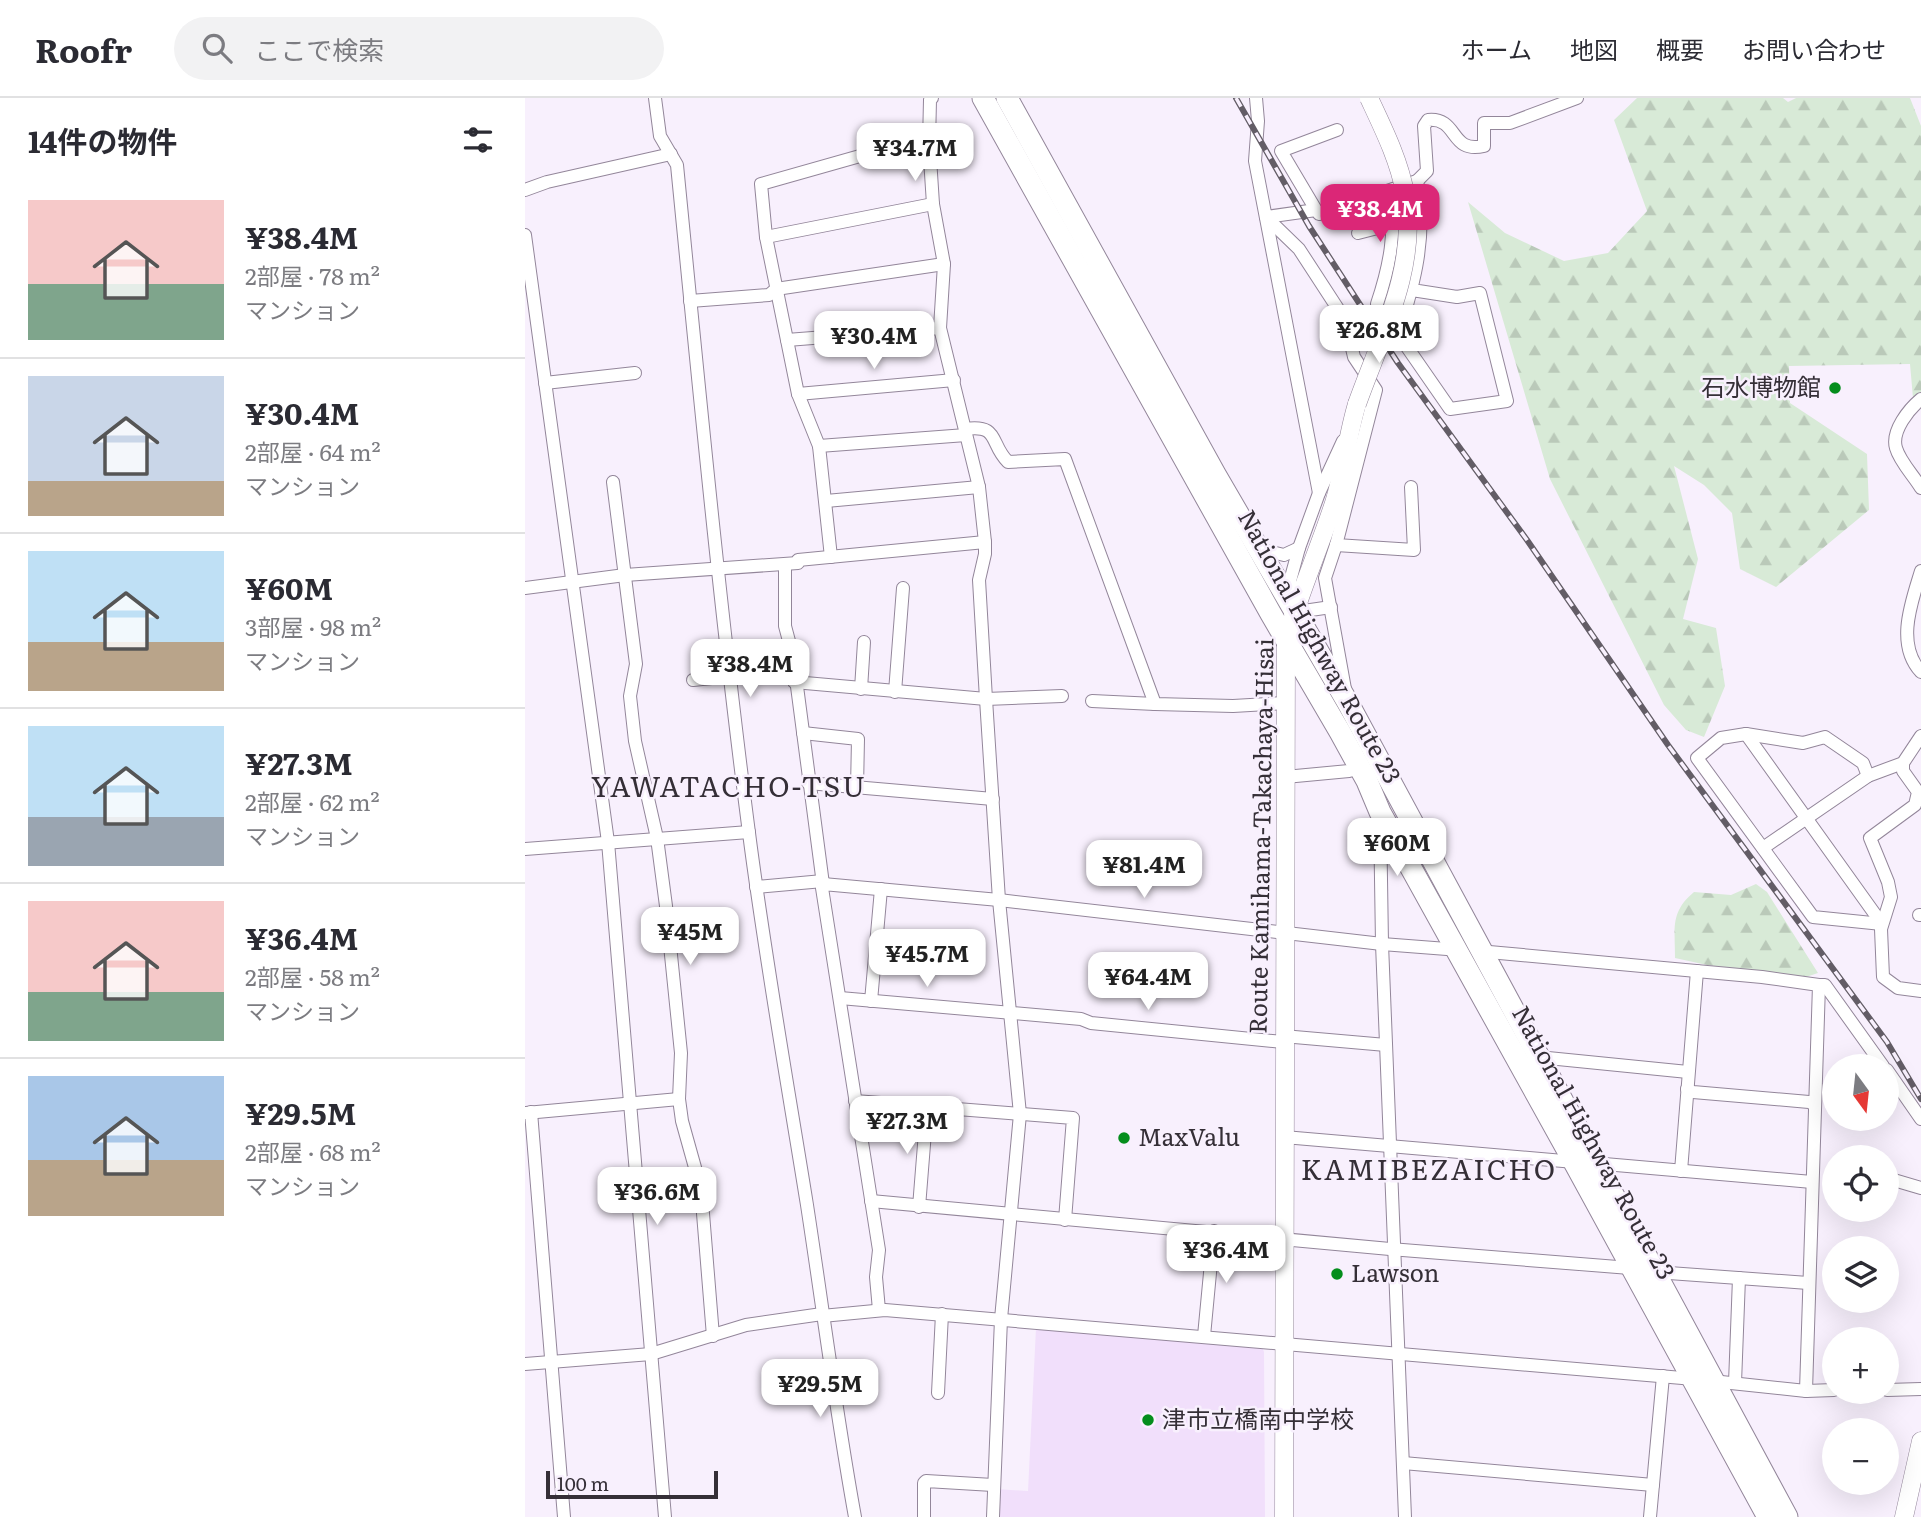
<!DOCTYPE html>
<html lang="ja">
<head>
<meta charset="utf-8">
<style>
  :root { --surface:#fff; --page:#f2f2f3; --text:#2b2b33; --muted:#7c7c81; --line:#e1e1e2; --accent:#db2777 }
  body { margin:0; font-family:Literata,"Noto Sans JP",serif; background:var(--page); color:var(--text); height:100vh; display:flex; flex-direction:column; font-size:26px; white-space:nowrap }
  * { box-sizing:border-box; margin:0 }
  p { font-size:23px; color:var(--muted) }
  .icon { flex:none; width:38px; height:38px; fill:none; stroke:currentColor; stroke-width:2; stroke-linecap:round; stroke-linejoin:round }
  .map { position:relative; flex:1; overflow:hidden }
  .panel { display:flex; flex-direction:column; background:var(--surface); width:525px }
  .panel>* { flex:none }
  .needle { width:46px; rotate:165deg }
  .controls { position:absolute; left:1297px; top:956px; display:grid; gap:14px }
  .controls a { display:grid; place-items:center; width:77px; height:77px; border-radius:50%; background:var(--surface); box-shadow:0 7px 28px #0002; font-size:35px }
  .scale { position:absolute; left:21px; bottom:18px; width:172px; box-sizing:border-box; padding-left:7px; border:4px solid #352f37; border-top:0; font-size:19px; line-height:24px; white-space:nowrap; color:#352f37; -webkit-text-stroke:5px #f8f0fd; paint-order:stroke }
  .price { position:absolute; translate:-50% -60px; padding:0 16px; border-radius:14px; background:#fff; color:#222; font-size:23px; line-height:46px; filter:drop-shadow(0 2px 4px #0008) }
  .price::after { content:''; position:absolute; left:50%; top:42px; width:21px; height:16px; margin-left:-10px; background:inherit; clip-path:polygon(0 0,100% 0,50% 100%) }
  .price.active { background:var(--accent); color:#fff }
  ul { padding:0; list-style:none }
  li { display:flex; align-items:center; gap:21px; height:175px; padding:0 28px }
  li+li { border-top:2px solid var(--line) }
  li span { display:grid; place-items:center; flex:none; width:196px; height:140px; border-radius:0px; color:#555 }
  li>.icon { margin-inline-start:auto }
  span .icon { width:84px; height:84px; fill:#fffc; stroke-width:1 }
  li b { font-size:30px }
  h2 { display:flex; justify-content:space-between; align-items:center; height:84px; padding:0 28px; font-size:30px }
  header { display:flex; align-items:center; gap:42px; box-sizing:border-box; height:98px; padding:0 35px; background:var(--surface); border-bottom:2px solid var(--line) }
  header strong { font-size:33px }
  nav { display:flex; gap:38px; margin-inline-start:auto; font-size:24px }
  .search { width:490px; height:63px; background:var(--page); display:flex; align-items:center; gap:18px; box-sizing:border-box; padding:0 24px; border-radius:38px; color:var(--muted); font-size:26px }
  main { display:flex; flex:1; min-height:0 }
  .map>svg:first-child { display:block }
  .built { fill:#f1dffb }
  .forest { fill:url(#forest-firs) }
  .lines { fill:none; stroke-linecap:round; stroke-linejoin:round }
  .minor-casing { stroke:#93869a; stroke-width:14 }
  .secondary-casing { stroke:#93869a; stroke-width:19 }
  .trunk-casing { stroke:#93869a; stroke-width:23 }
  .minor { stroke:#fff; stroke-width:12 }
  .secondary { stroke:#fff; stroke-width:18 }
  .trunk { stroke:#fff; stroke-width:21 }
  .rail-casing { stroke:#635d66; stroke-width:6 }
  .rail { stroke:#f8f0fd; stroke-width:3.5; stroke-dasharray:10; stroke-linecap:butt }
  .secondary-bridge-casing { stroke:#93869a; stroke-width:19; stroke-linecap:butt }
  .secondary-bridge { stroke:#fff; stroke-width:18 }
  .poi-dot { fill:#048d1c; stroke:#f8f0fd; stroke-width:2.5 }
  .labels { text-anchor:middle; stroke-width:5; stroke-linejoin:round; paint-order:stroke }
  .poi-label { font-size:24px; fill:#352f37; stroke:#f8f0fd; text-anchor:start }
  .street-label { font-size:24px; fill:#352f37; stroke:#f8f0fd }
  .quarter-label { font-size:28px; letter-spacing:2px; fill:#352f37; stroke:#f8f0fd }
</style>
</head>
<body>
<header>
<strong>Roofr</strong>
<div class="search"><svg class="icon" aria-label="search" viewBox="0 0 24 24"><circle cx="10" cy="10" r="6"/><path d="M15 15l6 6"/></svg>ここで検索</div>
<nav><a>ホーム</a><a>地図</a><a>概要</a><a>お問い合わせ</a></nav>
</header>
<main>
<section class="panel">
<h2>14件の物件<svg class="icon" aria-label="filters" viewBox="0 0 24 24"><path d="M4 7h16M4 17h16"/><circle cx="9" cy="7" r="2"/><circle cx="15" cy="17" r="2"/></svg></h2>
<ul>
<li><span style="background:linear-gradient(#f6c9c9 60%,#7fa58c 0)"><svg class="icon" aria-label="home" viewBox="0 0 24 24"><path d="M3 11l9-7 9 7M6 9v11h12V9"/></svg></span><div><b>¥38.4M</b><p>2部屋 · 78 m²</p><p>マンション</p></div></li>
<li><span style="background:linear-gradient(#c9d6e8 75%,#b9a48a 0)"><svg class="icon" aria-label="home" viewBox="0 0 24 24"><path d="M3 11l9-7 9 7M6 9v11h12V9"/></svg></span><div><b>¥30.4M</b><p>2部屋 · 64 m²</p><p>マンション</p></div></li>
<li><span style="background:linear-gradient(#bfe0f5 65%,#b9a48a 0)"><svg class="icon" aria-label="home" viewBox="0 0 24 24"><path d="M3 11l9-7 9 7M6 9v11h12V9"/></svg></span><div><b>¥60M</b><p>3部屋 · 98 m²</p><p>マンション</p></div></li>
<li><span style="background:linear-gradient(#bfe0f5 65%,#9aa5b1 0)"><svg class="icon" aria-label="home" viewBox="0 0 24 24"><path d="M3 11l9-7 9 7M6 9v11h12V9"/></svg></span><div><b>¥27.3M</b><p>2部屋 · 62 m²</p><p>マンション</p></div></li>
<li><span style="background:linear-gradient(#f6c9c9 65%,#7fa58c 0)"><svg class="icon" aria-label="home" viewBox="0 0 24 24"><path d="M3 11l9-7 9 7M6 9v11h12V9"/></svg></span><div><b>¥36.4M</b><p>2部屋 · 58 m²</p><p>マンション</p></div></li>
<li><span style="background:linear-gradient(#a9c7e8 60%,#b9a48a 0)"><svg class="icon" aria-label="home" viewBox="0 0 24 24"><path d="M3 11l9-7 9 7M6 9v11h12V9"/></svg></span><div><b>¥29.5M</b><p>2部屋 · 68 m²</p><p>マンション</p></div></li>
</ul>
</section>
<div class="map">
<svg width="1396" height="1419" viewBox="0 0 1396 1419">
  <defs>
    <pattern id="forest-firs" width="22" height="20" patternUnits="userSpaceOnUse" patternTransform="scale(1.75)"><rect width="22" height="20" fill="#d8ead7"/><path d="M5 1l3.5 6h-7zM16 11l3.5 6h-7z" fill="#bac9b9"/></pattern>
  </defs>
  <rect width="100%" height="100%" fill="#f8f0fd"/>
  <polygon class="built" points="511,1230 737,1249 739,1254 740,1419 471,1419 471,1391 503,1393"/>
  <g class="forest">
    <polygon points="1112,0 1258,0 1263,4 1271,0 1385,0 1396,28 1396,294 1388,300 1385,266 1264,268 1265,305 1342,356 1344,412 1251,489 1215,471 1207,415 1179,387 1149,368 1173,461 1158,521 1191,530 1200,588 1179,639 1161,632 1139,607 1025,381 943,104 980,135 1039,163 1083,155 1122,113 1089,22"/>
    <path d="M1231,786L1242,794L1293,875L1278,880L1182,867L1150,860C1150,830 1145,814 1169,794L1206,797Z"/>
  </g>
  <g class="lines">
    <defs>
      <g id="minor">
        <path d="M130,0L135,38L152,67C174,290 195,512 224,735C240,859 262,983 282,1107C298,1211 311,1315 330,1419"/>
        <polyline points="407,0 405,2 404,45 408,106 419,166 415,230 454,389 460,444 460,456 454,482 461,601 474,802 495,1016 476,1221 468,1419"/>
        <polyline points="731,0 733,23 730,63 794,395"/>
        <polyline points="0,92 22,84 146,56"/>
        <polyline points="791,112 756,53 812,32"/>
        <polyline points="741,119 774,151 815,214 823,233 829,259 851,292 811,447 800,480 820,591"/>
        <path d="M741,119L791,112L794,116L892,83L902,73L899,28L903,22C934,19 924,56 959,48V25H985L1052,0"/>
        <polyline points="833,135 868,126"/>
        <polyline points="0,137 83,744 140,1419"/>
        <polyline points="241,139 408,106"/>
        <path d="M887,192L932,199L955,195L982,303L925,311L873,236C890,184 902,137 892,83"/>
        <polyline points="165,203 244,197 251,191 419,166"/>
        <path d="M852,206C864,170 873,131 863,93"/>
        <polyline points="262,242 415,230"/>
        <polyline points="20,285 110,275"/>
        <polyline points="273,296 429,282"/>
        <path d="M1396,301C1384,311 1366,333 1371,350C1375,364 1389,378 1396,390"/>
        <path d="M440,331C475,326 464,345 483,364L540,361L630,606L708,608L760,605"/>
        <polyline points="294,348 441,337"/>
        <polyline points="88,384 111,566 105,598 110,643 132,740 141,808 156,955 154,1001 157,1023 176,1091 188,1238"/>
        <polyline points="301,403 454,389"/>
        <polyline points="811,447 889,452 886,389"/>
        <polyline points="734,451 759,457 774,450"/>
        <polyline points="306,459 294,348 273,296 241,139 236,86 342,56 404,45"/>
        <polyline points="273,462 460,444"/>
        <polyline points="260,467 260,528 268,558 298,786"/>
        <path d="M1396,473C1387,503 1370,546 1396,574"/>
        <polyline points="0,490 100,477 273,465"/>
        <polyline points="767,500 765,483 774,450 794,395 818,343"/>
        <polyline points="765,515 806,509"/>
        <polyline points="168,582 205,578"/>
        <polyline points="269,584 461,601 537,598"/>
        <polyline points="336,591 339,544"/>
        <polyline points="370,594 378,490"/>
        <polyline points="567,603 630,606"/>
        <polyline points="278,635 333,641 332,690"/>
        <polyline points="1221,636 1357,826"/>
        <polyline points="1378,665 1378,673 1393,694 1390,707 1345,740 1363,784 1366,799 1356,831 1358,879 1373,890 1396,893"/>
        <polyline points="760,679 824,673 835,670"/>
        <polyline points="283,685 468,701"/>
        <polyline points="855,716 857,846 880,1419"/>
        <polyline points="1238,750 1343,678"/>
        <polyline points="0,751 224,734"/>
        <polyline points="231,789 298,783"/>
        <polyline points="1394,817 1396,817"/>
        <polyline points="1357,826 1288,819 1172,660 1196,640 1221,636 1278,645 1300,639 1338,665 1343,678 1378,665 1396,638"/>
        <polyline points="953,853 1237,879 1294,887 1281,1293"/>
        <polyline points="1294,887 1300,887 1358,968"/>
        <polyline points="315,900 556,921 566,925 758,944"/>
        <polyline points="346,903 356,791"/>
        <polyline points="758,938 861,947"/>
        <polyline points="1013,959 1163,974"/>
        <polyline points="1362,972 1396,1021"/>
        <polyline points="1162,991 1168,994 1284,1004 1290,1007"/>
        <polyline points="330,1003 548,1020 540,1122"/>
        <polyline points="6,1014 39,1419"/>
        <polyline points="1,1015 154,1001"/>
        <polyline points="759,1039 1050,1064"/>
        <polyline points="1068,1065 1287,1084"/>
        <polyline points="1156,1073 1172,873"/>
        <polyline points="1362,1080 1396,1090"/>
        <polyline points="346,1103 865,1151 1105,1170"/>
        <polyline points="394,1109 402,1009"/>
        <polyline points="1130,1174 1283,1185"/>
        <polyline points="354,1212 351,1179 354,1152 297,790 298,786 474,802 857,846 935,852"/>
        <polyline points="297,1218 360,1212 1169,1281"/>
        <polyline points="679,1238 689,1133"/>
        <polyline points="0,1266 126,1256 221,1227 297,1216"/>
        <polyline points="1187,1283 1281,1293 1309,1292"/>
        <polyline points="1210,1285 1214,1180"/>
        <polyline points="1362,1292 1396,1291"/>
        <polyline points="413,1295 417,1216"/>
        <polyline points="878,1365 1128,1387"/>
        <polyline points="399,1419 399,1385 401,1383 468,1387"/>
        <polyline points="1125,1419 1138,1278"/>
      </g>
      <g id="secondary">
        <path d="M759,1419L761,542C774,496 794,451 809,405C819,373 822,339 832,306"/>
        <polyline points="1379,1419 1396,1343"/>
      </g>
      <g id="trunk">
        <polyline points="458,0 746,516 815,634 842,683 855,714 1049,1064 1243,1419"/>
        <polyline points="482,0 690,376 823,605 1262,1419"/>
      </g>
    </defs>
    <use href="#minor" class="minor-casing"/>
    <use href="#secondary" class="secondary-casing"/>
    <use href="#trunk" class="trunk-casing"/>
    <use href="#minor" class="minor"/>
    <use href="#secondary" class="secondary"/>
    <use href="#trunk" class="trunk"/>
    <defs>
      <polyline id="rail" points="711,0 784,128 873,265 1002,442 1143,647 1362,944 1396,1001"/>
    </defs>
    <use href="#rail" class="rail-casing"/>
    <use href="#rail" class="rail"/>
    <defs>
      <path id="secondary-bridge" d="M832,306C855,241 894,167 880,95C874,62 858,30 844,0"/>
    </defs>
    <use href="#secondary-bridge" class="secondary-bridge-casing"/>
    <use href="#secondary-bridge" class="secondary-bridge"/>
  </g>
  <g class="poi-dot">
    <circle cx="1310" cy="290" r="7"/>
    <circle cx="599" cy="1040" r="7"/>
    <circle cx="812" cy="1176" r="7"/>
    <circle cx="623" cy="1322" r="7"/>
  </g>
  <g class="labels">
    <g class="poi-label">
      <text x="1296" y="298" text-anchor="end">石水博物館</text>
      <text x="613" y="1048">MaxValu</text>
      <text x="826" y="1184">Lawson</text>
      <text x="637" y="1330">津市立橋南中学校</text>
    </g>
    <g class="street-label">
      <text transform="translate(794 549) rotate(61)" y="8">National Highway Route 23</text>
      <text transform="translate(737 738) rotate(-89)" y="8">Route Kamihama-Takachaya-Hisai</text>
      <text transform="translate(1068 1045) rotate(61)" y="8">National Highway Route 23</text>
    </g>
    <g class="quarter-label">
      <text x="204" y="699">YAWATACHO-TSU</text>
      <text x="904" y="1082">KAMIBEZAICHO</text>
    </g>
  </g>
</svg>
<div class="controls">
<a><svg class="needle" viewBox="-14 -14 28 28"><path d="M0-13l5 13h-10z" fill="#e53935"/><path d="M0 13l5-13h-10z" fill="#7c7c81"/></svg></a>
<a><svg class="icon" aria-label="locate" viewBox="0 0 24 24"><circle cx="12" cy="12" r="6"/><path d="M12 2v4M12 18v4M2 12h4M18 12h4"/></svg></a>
<a><svg class="icon" aria-label="layers" viewBox="0 0 24 24"><path d="M12 4l9 5-9 5-9-5zM3 14l9 5 9-5"/></svg></a>
<a>+</a>
<a>−</a>
</div>
<div class="scale">100 m</div>
<b class="price" style="left:390px;top:85px">¥34.7M</b>
<b class="price active" style="left:855px;top:146px">¥38.4M</b>
<b class="price" style="left:854px;top:267px">¥26.8M</b>
<b class="price" style="left:349px;top:273px">¥30.4M</b>
<b class="price" style="left:225px;top:601px">¥38.4M</b>
<b class="price" style="left:872px;top:780px">¥60M</b>
<b class="price" style="left:619px;top:802px">¥81.4M</b>
<b class="price" style="left:165px;top:869px">¥45M</b>
<b class="price" style="left:402px;top:891px">¥45.7M</b>
<b class="price" style="left:623px;top:914px">¥64.4M</b>
<b class="price" style="left:382px;top:1058px">¥27.3M</b>
<b class="price" style="left:132px;top:1129px">¥36.6M</b>
<b class="price" style="left:701px;top:1187px">¥36.4M</b>
<b class="price" style="left:295px;top:1321px">¥29.5M</b>
</div>
</main>
</body>
</html>
